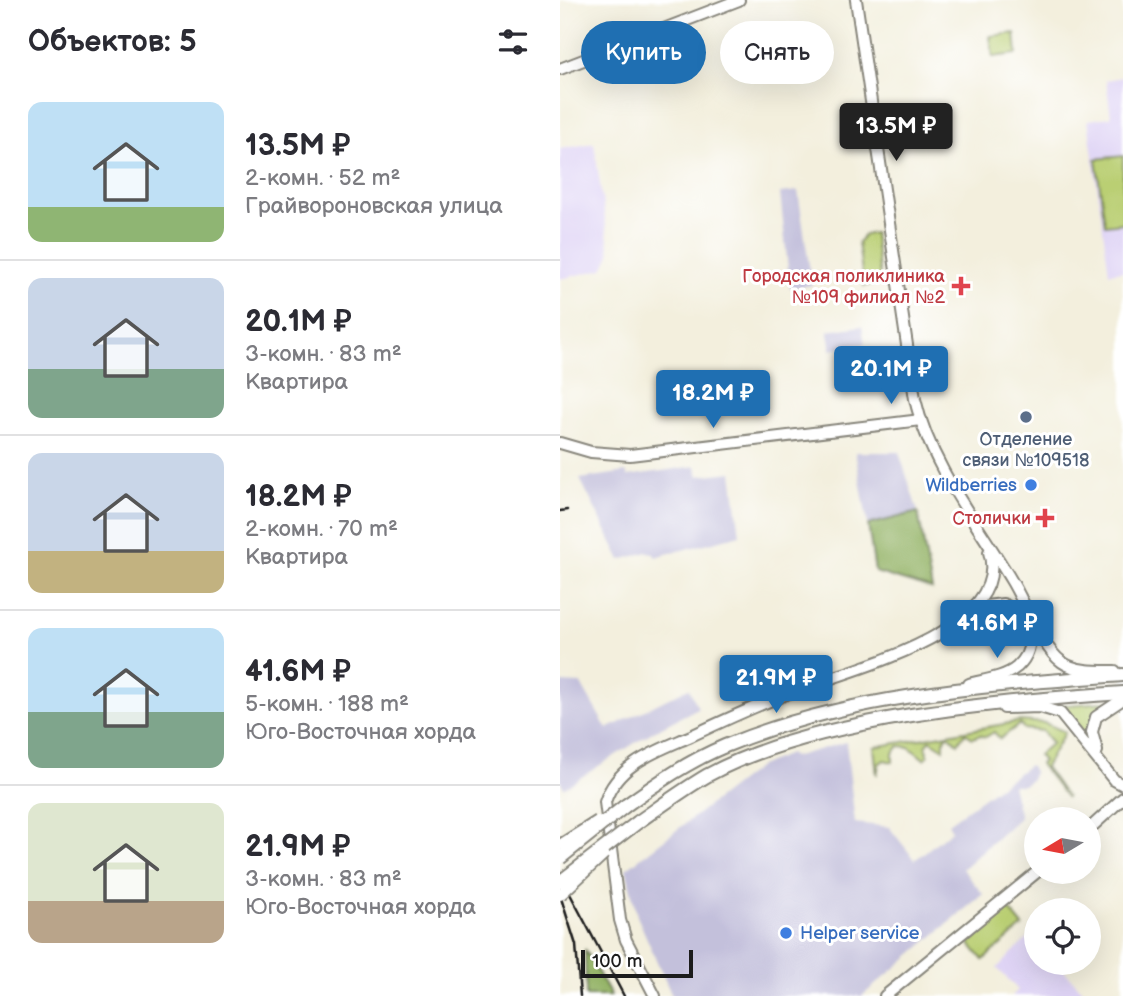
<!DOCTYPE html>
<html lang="ru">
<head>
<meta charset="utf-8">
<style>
  :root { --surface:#fff; --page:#f2f2f3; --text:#2b2b33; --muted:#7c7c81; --line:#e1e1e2; --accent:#1f6fb2 }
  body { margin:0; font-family:"Balsamiq Sans",sans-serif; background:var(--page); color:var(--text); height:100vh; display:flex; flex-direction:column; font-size:26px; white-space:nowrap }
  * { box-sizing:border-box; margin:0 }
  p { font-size:23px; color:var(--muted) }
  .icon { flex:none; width:38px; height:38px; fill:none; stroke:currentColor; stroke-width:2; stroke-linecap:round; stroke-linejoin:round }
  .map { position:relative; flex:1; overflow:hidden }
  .drawer { display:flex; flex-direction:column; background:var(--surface); width:560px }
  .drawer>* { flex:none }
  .guide { position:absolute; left:21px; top:21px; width:436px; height:63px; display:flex; gap:14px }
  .needle { width:46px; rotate:260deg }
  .fabs { position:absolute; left:464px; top:807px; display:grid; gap:14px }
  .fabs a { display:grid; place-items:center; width:77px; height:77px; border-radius:50%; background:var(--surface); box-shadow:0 7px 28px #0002; font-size:35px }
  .scale { position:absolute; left:21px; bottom:18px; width:112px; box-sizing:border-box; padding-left:7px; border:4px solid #1c1c1c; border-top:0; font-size:19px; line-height:24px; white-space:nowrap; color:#1c1c1c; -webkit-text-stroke:5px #fff; paint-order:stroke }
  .price { position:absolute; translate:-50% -60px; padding:0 16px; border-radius:7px; background:var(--accent); color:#fff; font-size:23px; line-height:46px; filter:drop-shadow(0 2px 4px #0008) }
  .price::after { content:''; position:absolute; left:50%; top:42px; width:21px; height:16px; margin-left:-10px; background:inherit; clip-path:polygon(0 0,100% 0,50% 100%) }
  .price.current { background:#222; color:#fff }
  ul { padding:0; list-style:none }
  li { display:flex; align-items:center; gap:21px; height:175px; padding:0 28px }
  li+li { border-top:2px solid var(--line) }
  li span { display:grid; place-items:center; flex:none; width:196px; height:140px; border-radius:14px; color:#555 }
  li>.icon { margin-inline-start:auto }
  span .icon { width:84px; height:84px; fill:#fffc; stroke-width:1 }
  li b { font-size:30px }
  h2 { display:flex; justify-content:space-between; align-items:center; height:84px; padding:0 28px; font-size:30px }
  .tag { padding:0 24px; border-radius:32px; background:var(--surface); box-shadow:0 7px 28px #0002; font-size:24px; line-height:63px }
  .tag.current { background:var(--accent); color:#fff }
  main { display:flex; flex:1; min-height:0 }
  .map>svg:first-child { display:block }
  .built { fill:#dfd4f5 }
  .industrial { fill:#c3c0db }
  .green { fill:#bacf73; stroke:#6b7648; stroke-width:2 }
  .forest { fill:#93b265; stroke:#586740; stroke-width:2 }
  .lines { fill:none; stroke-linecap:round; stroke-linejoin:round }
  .secondary-casing { stroke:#88867c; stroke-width:14 }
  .primary-casing { stroke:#88867c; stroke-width:16 }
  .secondary { stroke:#fff; stroke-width:10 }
  .primary { stroke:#fff; stroke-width:12 }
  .rail { stroke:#1c1c1c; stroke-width:2.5 }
  .secondary-bridge-casing { stroke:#88867c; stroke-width:14; stroke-linecap:butt }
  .primary-bridge-casing { stroke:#88867c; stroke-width:16; stroke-linecap:butt }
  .secondary-bridge { stroke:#fff; stroke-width:10 }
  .primary-bridge { stroke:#fff; stroke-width:12 }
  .health-dot { fill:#e0444e; stroke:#fff; stroke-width:2.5 }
  .service-dot { fill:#5c6f8a; stroke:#fff; stroke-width:2.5 }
  .shop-dot { fill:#3f7fe0; stroke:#fff; stroke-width:2.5 }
  .labels { text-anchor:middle; stroke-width:6; stroke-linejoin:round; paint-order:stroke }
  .health-label { font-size:18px; fill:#be3a42; stroke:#fff; text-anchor:end }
  .service-label { font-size:18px; fill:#4e5e75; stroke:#fff }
  .shop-label { font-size:18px; fill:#366cbe; stroke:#fff; text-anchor:end }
</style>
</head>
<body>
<main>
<section class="drawer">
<h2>Объектов: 5<svg class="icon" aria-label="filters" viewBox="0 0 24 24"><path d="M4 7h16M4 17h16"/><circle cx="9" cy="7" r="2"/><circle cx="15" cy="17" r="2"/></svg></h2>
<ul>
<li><span style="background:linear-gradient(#bfe0f5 75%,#8fb573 0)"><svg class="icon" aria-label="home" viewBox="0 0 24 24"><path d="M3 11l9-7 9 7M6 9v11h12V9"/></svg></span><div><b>13.5M ₽</b><p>2-комн. · 52 m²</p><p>Грайвороновская улица</p></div></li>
<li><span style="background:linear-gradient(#c9d6e8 65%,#7fa58c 0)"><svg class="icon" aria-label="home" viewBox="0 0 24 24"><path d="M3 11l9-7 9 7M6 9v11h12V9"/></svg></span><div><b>20.1M ₽</b><p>3-комн. · 83 m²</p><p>Квартира</p></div></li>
<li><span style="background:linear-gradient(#c9d6e8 70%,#c2b280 0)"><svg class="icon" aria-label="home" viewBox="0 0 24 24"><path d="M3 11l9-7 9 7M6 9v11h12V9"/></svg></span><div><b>18.2M ₽</b><p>2-комн. · 70 m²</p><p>Квартира</p></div></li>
<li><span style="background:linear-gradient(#bfe0f5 60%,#7fa58c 0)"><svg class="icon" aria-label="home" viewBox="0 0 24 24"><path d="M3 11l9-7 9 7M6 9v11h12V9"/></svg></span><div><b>41.6M ₽</b><p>5-комн. · 188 m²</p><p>Юго-Восточная хорда</p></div></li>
<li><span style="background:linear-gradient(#dfe7d0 70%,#b9a48a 0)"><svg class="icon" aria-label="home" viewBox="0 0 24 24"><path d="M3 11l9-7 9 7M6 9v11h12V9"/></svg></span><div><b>21.9M ₽</b><p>3-комн. · 83 m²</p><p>Юго-Восточная хорда</p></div></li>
</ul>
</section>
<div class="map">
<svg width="563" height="996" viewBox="0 0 563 996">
  <rect width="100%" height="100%" fill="#fff"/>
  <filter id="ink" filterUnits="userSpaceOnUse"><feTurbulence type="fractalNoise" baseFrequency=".0143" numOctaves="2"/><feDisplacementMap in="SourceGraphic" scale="14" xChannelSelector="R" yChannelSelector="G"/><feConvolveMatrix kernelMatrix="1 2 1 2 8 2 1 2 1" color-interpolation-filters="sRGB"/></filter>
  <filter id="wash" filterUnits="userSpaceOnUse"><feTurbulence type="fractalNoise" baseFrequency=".00686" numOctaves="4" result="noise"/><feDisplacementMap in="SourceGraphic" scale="28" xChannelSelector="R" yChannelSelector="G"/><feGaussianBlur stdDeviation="1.57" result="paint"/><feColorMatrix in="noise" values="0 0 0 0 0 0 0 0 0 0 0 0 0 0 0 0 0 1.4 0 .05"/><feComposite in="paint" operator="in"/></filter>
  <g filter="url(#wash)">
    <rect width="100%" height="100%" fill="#f3efdd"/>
    <g class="built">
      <polygon points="563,77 563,271 549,273 528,120 551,117 546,80"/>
      <polygon points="34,143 50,254 43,269 0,279 0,149"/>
      <polygon points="471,935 476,940 476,962 497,963 528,996 452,996 458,990 437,968"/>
    </g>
    <g class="industrial">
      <polygon points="238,191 252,285 230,288 220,193"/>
      <polygon points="302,326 305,344 271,350 268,331"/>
      <polygon points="295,452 339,452 358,512 308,525"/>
      <polygon points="136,466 138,476 172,472 180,535 95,557 94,553 87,552 61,560 20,479 66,472 68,476"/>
      <polygon points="0,683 21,684 47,729 129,688 138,708 94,731 4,788 0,781"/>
      <polygon points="286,742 295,823 329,827 355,860 392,830 388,823 469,765 474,771 471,780 463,785 452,785 460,817 402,869 423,894 302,996 112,996 77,916 66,869 200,766 229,754 233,757"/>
    </g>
    <g class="green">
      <polygon points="455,33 457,54 433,57 430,36"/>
      <polygon points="563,156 563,223 545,225 536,159"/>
      <polygon points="314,233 321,283 304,286 298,243 304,235"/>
      <path d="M546,702C534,713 525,726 529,743L508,714L494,706Z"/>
      <polygon points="461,721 485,723 505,732 485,767 507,798 480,764 483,761 478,755 492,743 482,731 464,729 460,724 440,739 434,732 426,737 420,735 413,738 405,733 398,743 388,735 384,739 384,749 370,740 366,746 368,756 364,759 349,747 339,746 333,753 333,762 324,760 319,764 317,775 314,747"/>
      <polygon points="449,909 463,926 423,960 409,943"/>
    </g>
    <g class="forest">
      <polygon points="358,512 372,589 315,572 308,525"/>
      <polygon points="25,949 51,996 26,996"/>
    </g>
  </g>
  <g filter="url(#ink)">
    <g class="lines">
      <defs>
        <g id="secondary">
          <path d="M296,0L355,399C370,465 417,523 451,580C464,601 482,648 502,662C516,672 538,671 555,671"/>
          <polyline points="0,69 179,0"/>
          <polyline points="0,443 31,452 70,455 361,420"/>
          <path d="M409,613L426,606L443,604C469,615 480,646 457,667C444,678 424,680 409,684"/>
          <polyline points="444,708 480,707 500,713 554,780 563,785"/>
          <polyline points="537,751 532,732 536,717 563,699"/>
          <polyline points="528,830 563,798"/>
          <path d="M95,996L66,940L60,920L45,802C57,764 97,751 131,736C171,717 212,698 254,684C304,666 452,627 429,552"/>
          <polyline points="325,996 477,872"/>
        </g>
        <g id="primary">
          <path d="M65,806C97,783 129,761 165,746C289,694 431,685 563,675"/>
          <path d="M78,822C101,806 124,789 148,775C255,717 441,701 563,693"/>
        </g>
      </defs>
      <use href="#secondary" class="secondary-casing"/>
      <use href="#primary" class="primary-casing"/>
      <use href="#secondary" class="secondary"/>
      <use href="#primary" class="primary"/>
      <g class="rail">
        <polyline points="0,511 7,510"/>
        <polyline points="0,875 64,996"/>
        <polyline points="0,895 16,945 20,996"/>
      </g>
      <defs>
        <g id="secondary-bridge">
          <polyline points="0,845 38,821"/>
          <polyline points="0,895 44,854"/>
        </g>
        <g id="primary-bridge">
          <polyline points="0,858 65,806"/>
          <polyline points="0,882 78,822"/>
        </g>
      </defs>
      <use href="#secondary-bridge" class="secondary-bridge-casing"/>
      <use href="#primary-bridge" class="primary-bridge-casing"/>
      <use href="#secondary-bridge" class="secondary-bridge"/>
      <use href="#primary-bridge" class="primary-bridge"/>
    </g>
  </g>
  <g class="health-dot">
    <path d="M397.5 275.5h7v7h7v7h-7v7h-7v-7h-7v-7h7z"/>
    <path d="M481.5 507.5h7v7h7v7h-7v7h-7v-7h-7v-7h7z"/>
  </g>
  <circle class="service-dot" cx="466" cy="417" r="7"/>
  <g class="shop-dot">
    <circle cx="471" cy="485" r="7"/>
    <circle cx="226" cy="933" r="7"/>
  </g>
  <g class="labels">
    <g class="health-label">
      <text x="385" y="282">Городская поликлиника<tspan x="385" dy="21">№109 филиал №2</tspan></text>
      <text x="471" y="524">Столички</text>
    </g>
    <g class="service-label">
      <text x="466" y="445">Отделение<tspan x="466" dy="21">связи №109518</tspan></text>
    </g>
    <g class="shop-label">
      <text x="457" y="491">Wildberries</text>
      <text x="240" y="939" text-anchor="start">Helper service</text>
    </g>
  </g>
</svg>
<div class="fabs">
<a><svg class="needle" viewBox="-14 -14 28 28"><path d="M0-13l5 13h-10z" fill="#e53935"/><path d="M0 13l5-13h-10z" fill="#7c7c81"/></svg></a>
<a><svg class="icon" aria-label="locate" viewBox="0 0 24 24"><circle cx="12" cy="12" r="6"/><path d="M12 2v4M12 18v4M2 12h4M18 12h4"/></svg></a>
</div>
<div class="scale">100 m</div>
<b class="price current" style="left:336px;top:163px">13.5M ₽</b>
<b class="price" style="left:331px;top:406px">20.1M ₽</b>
<b class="price" style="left:153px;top:430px">18.2M ₽</b>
<b class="price" style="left:437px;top:660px">41.6M ₽</b>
<b class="price" style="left:216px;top:715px">21.9M ₽</b>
<div class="guide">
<a class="tag current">Купить</a>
<a class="tag">Снять</a>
</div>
</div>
</main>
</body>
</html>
